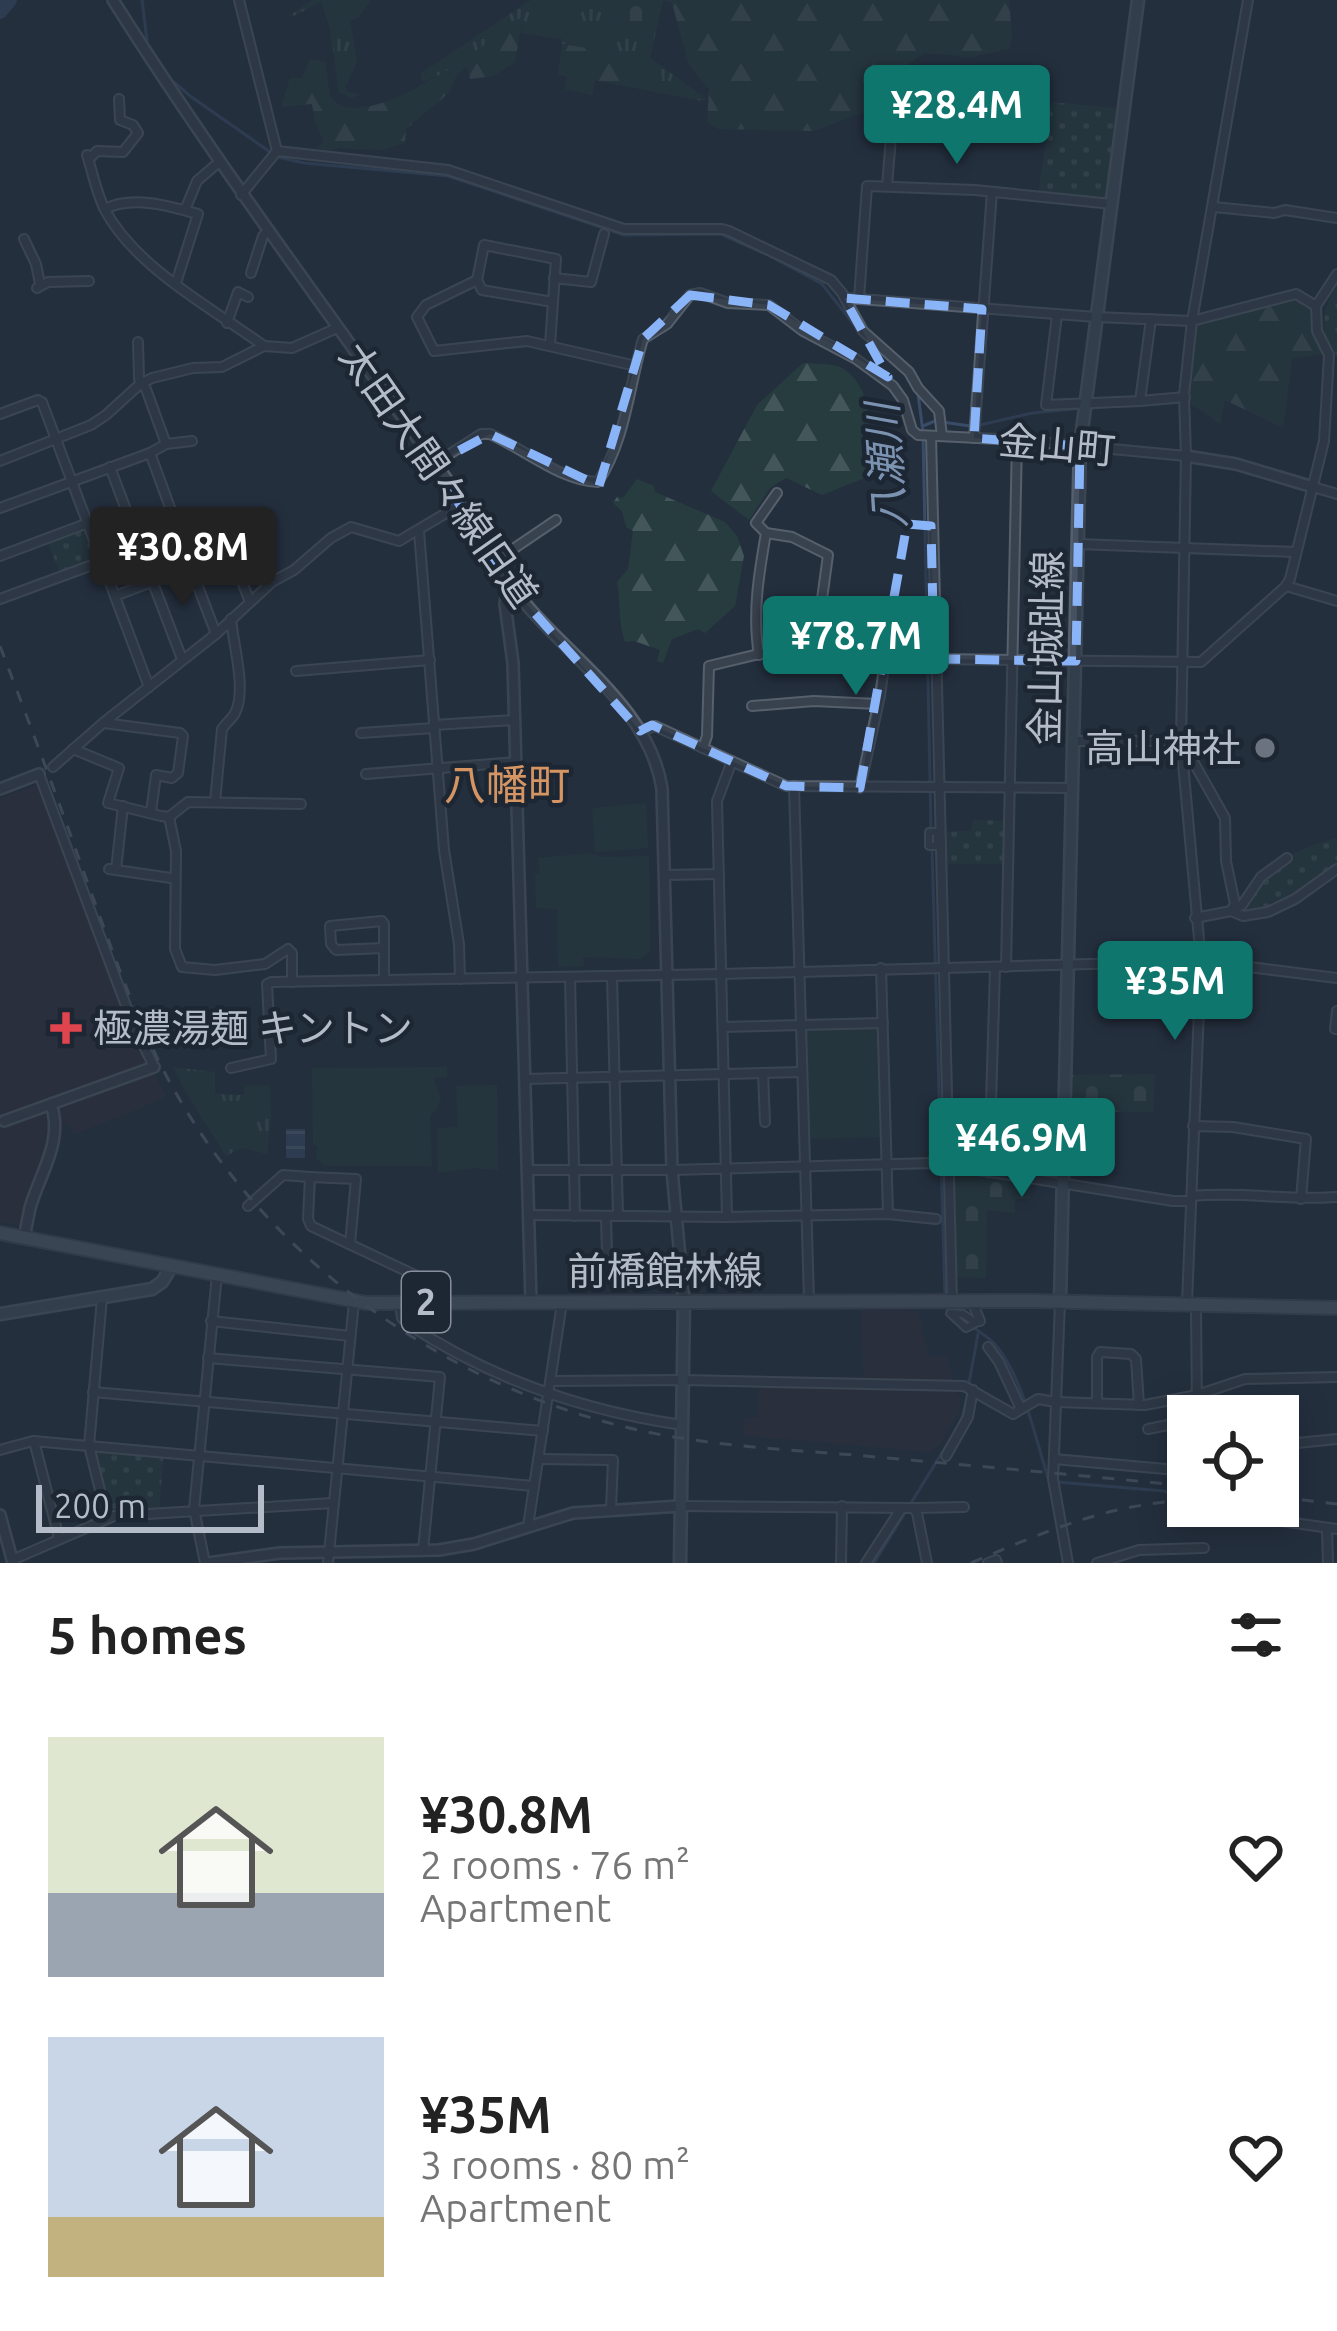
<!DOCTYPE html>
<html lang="en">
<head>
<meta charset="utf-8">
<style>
  :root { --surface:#fff; --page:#f2f2f2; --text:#222; --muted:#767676; --accent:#0f766e }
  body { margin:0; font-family:Ubuntu,"Noto Sans JP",sans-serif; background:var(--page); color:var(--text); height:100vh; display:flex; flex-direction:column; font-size:45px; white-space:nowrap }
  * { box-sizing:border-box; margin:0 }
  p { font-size:39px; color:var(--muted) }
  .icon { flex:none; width:66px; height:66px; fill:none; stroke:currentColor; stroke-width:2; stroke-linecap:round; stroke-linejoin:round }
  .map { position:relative; height:1563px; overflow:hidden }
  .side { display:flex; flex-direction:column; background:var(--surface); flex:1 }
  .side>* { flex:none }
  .fabs { position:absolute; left:1167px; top:1395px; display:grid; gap:24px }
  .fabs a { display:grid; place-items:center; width:132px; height:132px; border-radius:0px; background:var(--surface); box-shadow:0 6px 30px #0003; font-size:60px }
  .scale { position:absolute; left:36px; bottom:30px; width:228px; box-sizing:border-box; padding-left:12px; border:6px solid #b4bcc9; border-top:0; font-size:33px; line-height:42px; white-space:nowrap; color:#b4bcc9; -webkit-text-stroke:9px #1d2633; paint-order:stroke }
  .price { position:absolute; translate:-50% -102px; padding:0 27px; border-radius:12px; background:var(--accent); color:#fff; font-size:39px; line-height:78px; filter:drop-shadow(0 3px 6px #0008) }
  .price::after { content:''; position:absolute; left:50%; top:72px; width:36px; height:27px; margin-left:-18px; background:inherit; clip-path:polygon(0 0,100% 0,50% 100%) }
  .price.on { background:#222; color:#fff }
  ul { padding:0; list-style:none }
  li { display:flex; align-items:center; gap:36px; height:300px; padding:0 48px }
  li span { display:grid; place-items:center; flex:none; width:336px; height:240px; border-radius:0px; color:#555 }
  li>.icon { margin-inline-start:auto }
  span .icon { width:144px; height:144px; fill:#fffc; stroke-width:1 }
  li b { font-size:51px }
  h2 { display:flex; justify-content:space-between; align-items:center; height:144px; padding:0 48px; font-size:51px }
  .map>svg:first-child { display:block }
  .medical { fill:#32303f }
  .grass { fill:url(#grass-tufts) }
  .forest { fill:url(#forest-firs) }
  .cemetery { fill:url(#cemetery-stones) }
  .park { fill:url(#park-dots) }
  .garden { fill:#263c3f }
  .water { fill:url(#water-rules) }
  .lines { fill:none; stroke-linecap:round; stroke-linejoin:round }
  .stream { stroke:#394c67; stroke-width:3 }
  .river { stroke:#394c67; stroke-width:14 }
  .pedestrian-casing { stroke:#565f6c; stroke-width:10 }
  .minor-casing { stroke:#565f6c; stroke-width:12 }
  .tertiary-casing { stroke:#565f6c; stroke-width:14 }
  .secondary-casing { stroke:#565f6c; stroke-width:15 }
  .primary-casing { stroke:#414a57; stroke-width:16 }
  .pedestrian { stroke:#38414e; stroke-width:6 }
  .minor { stroke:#38414e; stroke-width:8 }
  .tertiary { stroke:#38414e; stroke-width:9 }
  .secondary { stroke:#465061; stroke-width:10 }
  .primary { stroke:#56606e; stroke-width:12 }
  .rail { stroke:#5a6575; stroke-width:3; stroke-dasharray:12 12; stroke-linecap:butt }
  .marked { fill:none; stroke:#8ab4f8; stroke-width:9; stroke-dasharray:24 15; stroke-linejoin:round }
  .worship-dot { fill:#6b7280; stroke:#1d2633; stroke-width:4.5 }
  .health-dot { fill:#e0444e; stroke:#1d2633; stroke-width:4.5 }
  .labels { text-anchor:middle; stroke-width:9; stroke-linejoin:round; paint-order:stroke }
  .shield { fill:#1d2633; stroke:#878f9c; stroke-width:3 }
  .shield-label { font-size:36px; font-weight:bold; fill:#b4bcc9 }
  .street-label { font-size:39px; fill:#b4bcc9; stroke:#1d2633 }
  .poi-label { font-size:39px; fill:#b4bcc9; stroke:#1d2633; text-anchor:end }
  .water-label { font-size:42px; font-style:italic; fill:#7c92b1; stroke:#1d2633 }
  .neighbourhood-label { font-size:42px; fill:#d59563; stroke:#1d2633 }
</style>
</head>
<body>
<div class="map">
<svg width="1337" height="1563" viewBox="0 0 1337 1563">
  <defs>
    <pattern id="grass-tufts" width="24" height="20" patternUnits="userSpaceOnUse" patternTransform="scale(3)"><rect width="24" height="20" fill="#263c3f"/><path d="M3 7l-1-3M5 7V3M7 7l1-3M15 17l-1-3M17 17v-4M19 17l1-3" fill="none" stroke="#435659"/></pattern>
    <pattern id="forest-firs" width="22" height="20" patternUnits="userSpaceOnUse" patternTransform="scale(3)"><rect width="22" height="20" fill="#263c3f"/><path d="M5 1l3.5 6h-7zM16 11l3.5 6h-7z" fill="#435659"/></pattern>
    <pattern id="cemetery-stones" width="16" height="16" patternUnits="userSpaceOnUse" patternTransform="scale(3)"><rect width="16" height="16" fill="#263c3f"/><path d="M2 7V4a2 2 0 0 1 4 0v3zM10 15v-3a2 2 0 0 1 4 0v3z" fill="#435659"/></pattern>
    <pattern id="park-dots" width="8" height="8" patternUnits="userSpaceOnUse" patternTransform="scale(3)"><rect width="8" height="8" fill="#263c3f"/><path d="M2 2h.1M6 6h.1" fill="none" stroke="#435659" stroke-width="1.8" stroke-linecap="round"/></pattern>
    <pattern id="water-rules" width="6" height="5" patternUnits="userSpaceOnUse" patternTransform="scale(3)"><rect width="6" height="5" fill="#394c67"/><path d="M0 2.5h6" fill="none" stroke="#53647b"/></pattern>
  </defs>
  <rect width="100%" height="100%" fill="#242f3e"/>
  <g class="medical">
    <polygon points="38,785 41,787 120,999 145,1057 166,1097 73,1135 71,1128 64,1121 54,1164 42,1191 32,1228 0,1221 0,799"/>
    <polygon points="861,1310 918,1311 928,1357 947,1356 952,1381 864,1382"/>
    <polygon points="760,1384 952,1389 960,1397 959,1411 940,1444 929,1452 743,1435 745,1418 758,1418"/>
  </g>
  <g class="grass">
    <polygon points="312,0 371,0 359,17 350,21 357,62 345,88 348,92 361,95 350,98 339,92 330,28 321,2 294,16 289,16"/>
    <polygon points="531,0 614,0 610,17 642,24 637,48 706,99 703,101 660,93 662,77 634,56 562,44 562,39 521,33 522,17 450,71 423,82 420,74"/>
    <polygon points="173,1067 215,1072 215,1094 243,1095 245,1085 270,1086 271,1118 267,1154 242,1148 226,1156 185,1091"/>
  </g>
  <g class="forest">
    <polygon points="662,0 1009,0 1012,36 1009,49 971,57 924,53 903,68 883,124 864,112 814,131 718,129 707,122 709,89 689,65 672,3"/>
    <path d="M523,16L515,62L493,76L470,79L468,68L462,69L454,80L450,92L406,129L405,143L382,150L337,148L327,152L317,147L324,142L315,122L312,104L281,107L290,78H302L310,59L325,61L330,96C334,101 339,106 346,107C393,117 486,44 523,16Z"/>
    <polygon points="562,44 635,56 662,77 660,93 595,80 592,95 565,89 567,77 558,74"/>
    <polygon points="1296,294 1316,306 1317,331 1323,354 1292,359 1283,428 1225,400 1220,424 1186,400 1192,321"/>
    <path d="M803,363C815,364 832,363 842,368C877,389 871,443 867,477L822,495L786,478L770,488L749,520L711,491L757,405Z"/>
    <path d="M637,479L654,486L655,492L725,522L737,536L744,556L735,606L705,633L698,629L672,639L663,663L657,661L660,650L634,641L625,642C618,622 621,603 617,582L628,569L633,531L626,527L622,511L613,503L617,497L623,498Z"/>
  </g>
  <g class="cemetery">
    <polygon points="614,0 663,0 650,58 636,47 641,24 610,17"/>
    <polygon points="1155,1074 1153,1112 1064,1111 1065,1075"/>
    <polygon points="951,1167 1032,1184 1030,1199 1015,1199 1014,1213 987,1210 986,1278 954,1277"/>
  </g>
  <g class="park">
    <polygon points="1051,102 1124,109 1112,204 1038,196"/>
    <path d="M1337,286V356C1318,337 1322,307 1337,286Z"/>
    <polygon points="82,531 85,532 94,556 93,561 60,573 48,543"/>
    <polygon points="973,820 1009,821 1008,864 940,864 939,832 971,831"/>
    <path d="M1337,838V869L1295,899L1255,916L1231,911C1245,903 1249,893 1258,881C1277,858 1309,845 1337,838Z"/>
    <polygon points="89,1446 164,1452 159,1512 107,1518"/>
  </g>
  <g class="garden">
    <polygon points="646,803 648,848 595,852 592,808"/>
    <polygon points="591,853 602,857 649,856 650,951 640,959 583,957 584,966 558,967 557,909 536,908 535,875 540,874 538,858"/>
    <polygon points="883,1023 886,1137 803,1139 800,1025"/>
    <polygon points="447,1067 447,1077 433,1078 441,1098 437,1109 430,1116 432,1166 325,1166 316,1158 317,1146 313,1145 312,1068"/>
    <polygon points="497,1085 498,1170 473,1168 438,1173 437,1128 458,1127 456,1086"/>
  </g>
  <rect class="water" x="286" y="1129" width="19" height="29"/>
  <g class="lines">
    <g class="stream">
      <polyline points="142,0 147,40"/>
      <polyline points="174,82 190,96 270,152"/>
      <polyline points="278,157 304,163 448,176 624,235 720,234 770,256 822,284 859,331"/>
      <polyline points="865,338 907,376"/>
      <polyline points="918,394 923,432 931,828"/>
      <polyline points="1092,408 1112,406"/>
      <polyline points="980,425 1032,413 1082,408"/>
      <polyline points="923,426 935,421 970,426"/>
      <polyline points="932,850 945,1296"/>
      <path d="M961,1317C972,1329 989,1335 998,1348C1025,1383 1036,1442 1050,1484"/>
      <polyline points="969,1383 978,1334"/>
      <polyline points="1057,1482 1164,1491 1188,1503"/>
      <polyline points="1193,1506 1214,1512"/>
      <polyline points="874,1563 961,1422 968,1393"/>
    </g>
    <polyline class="river" points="0,12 10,0"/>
    <defs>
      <g id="pedestrian">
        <rect x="929" y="832" width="8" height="14"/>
        <polygon points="950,1313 963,1314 976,1323 966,1328"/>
      </g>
      <g id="minor">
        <polyline points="239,0 277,151"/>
        <polyline points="885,133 891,137 887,186"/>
        <polyline points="277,151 448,170 624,229 722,229 729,231 831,280 842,293 863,331 909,372 918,388 939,411 942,436"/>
        <path d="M87,155C93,174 96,192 105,210C136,268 212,308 264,346"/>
        <polyline points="89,159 97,151 123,152 138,133 133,125 120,120 119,99"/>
        <polyline points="241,195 277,151"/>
        <polyline points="1214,207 1274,213 1285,210 1337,218"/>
        <path d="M105,209C132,195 170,206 198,214L176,283"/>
        <polyline points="185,210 197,181 219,162"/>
        <polyline points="24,239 36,264 40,284"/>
        <polyline points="251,273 263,236 268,231"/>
        <polyline points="1337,274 1316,306 1317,331 1329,355 1324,441 1290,579 1286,586 1337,601"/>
        <polyline points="554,278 591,282 604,234"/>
        <polyline points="477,280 426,305 417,317 434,351 527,341 636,366"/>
        <polyline points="37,288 48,282 89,281"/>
        <polyline points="846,298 1096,317 1192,321 1296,294 1316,306"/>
        <polyline points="859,299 867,186 975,190 1112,204"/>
        <polyline points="1057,315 1046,405 1140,401 1151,319"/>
        <polyline points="227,323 238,292 248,297"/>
        <polyline points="138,342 139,379 146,389 166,444"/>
        <polyline points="550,345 556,259 484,245 477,280 482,290 553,302"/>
        <polyline points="1140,401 1185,397"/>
        <polyline points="0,414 38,400 42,402 149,687"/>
        <polyline points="931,436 952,1301"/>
        <polyline points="974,438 992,192"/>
        <polyline points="150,453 179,532"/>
        <polyline points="0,461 91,425 106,415 139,385 152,378 193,368 222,367 264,346 292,348 337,328"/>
        <path d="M434,464L481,434H490C524,449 561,481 598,482C626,439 629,386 643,339L667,324L690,295L700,293L728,303L769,305L803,331L856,359L893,386L903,400L912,430L918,435L1017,440L1186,456"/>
        <polyline points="110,467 140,547"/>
        <polyline points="1313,487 1337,494"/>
        <polyline points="0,508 150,453 166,444 192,441"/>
        <polyline points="419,531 444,850 459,944 460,979"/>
        <polyline points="1078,544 1295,552"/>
        <polyline points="231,553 250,602"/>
        <polyline points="0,556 88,523"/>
        <polyline points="494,562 556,520"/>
        <polyline points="191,568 216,634"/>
        <polyline points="153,583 182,659"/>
        <polyline points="0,599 225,516 230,519 244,547 115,596"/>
        <path d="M759,655C752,614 759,573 766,533L756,523L777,493"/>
        <polyline points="934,659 1201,662 1286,586"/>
        <polyline points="296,671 430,660"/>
        <polyline points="752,706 814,701 877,704"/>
        <polyline points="104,723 180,733 183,736 178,773 172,778 156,775 151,812"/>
        <polyline points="434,725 515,720"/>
        <polyline points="640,731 655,726 786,786 1073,788"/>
        <polyline points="361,733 434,728"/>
        <polyline points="1074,741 1181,741"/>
        <polyline points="1185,747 1225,818 1226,861 1235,904 1231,911"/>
        <polyline points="703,748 707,736 709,666 821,639 822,599 828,555 792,537 766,533"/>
        <polyline points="73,749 119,768 108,803 161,816 169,817 188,802 301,804"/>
        <polyline points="53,767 103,723 216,634 272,582 294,570 331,538 351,527 399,541 463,503"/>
        <polyline points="39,774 131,1019 154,1067"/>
        <polyline points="366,774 516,762"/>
        <polyline points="794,786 809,1300"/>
        <polyline points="860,788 880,696 891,615 933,614"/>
        <path d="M215,802L222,729C226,723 232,719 235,713C247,690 233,644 231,619"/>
        <polyline points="169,817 176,851 175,949 182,967 215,970 265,964 288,949 292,953 292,982"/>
        <polyline points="109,869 171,878"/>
        <polyline points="116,870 123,806"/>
        <polyline points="664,875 719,874"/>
        <polyline points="1233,910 1242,905 1261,877 1287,858"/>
        <polyline points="1195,918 1231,911 1243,916 1268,912 1295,899 1337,869"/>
        <polyline points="383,948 336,950 331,944 330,926 382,921 384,924 384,980"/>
        <polyline points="1006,967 1017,440"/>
        <polyline points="881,968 888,1214"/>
        <polyline points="612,976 618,1216"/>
        <polyline points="570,977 575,1216"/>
        <polyline points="1337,1011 1335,1029 1337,1029"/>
        <polyline points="723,1027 883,1023"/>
        <polyline points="231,1068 271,1059 267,984 271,982 722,974 1201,961 1337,978"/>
        <polyline points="763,1073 765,1122"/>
        <polyline points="525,1079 801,1072"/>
        <polyline points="1193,1126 1233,1127 1306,1139 1301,1199"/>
        <polyline points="527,1170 672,1170 934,1163 1173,1201 1190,1201"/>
        <polyline points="989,1172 995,968"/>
        <polyline points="310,1177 356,1179 350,1244"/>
        <path d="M1192,1196C1240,1191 1288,1201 1337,1197"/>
        <polyline points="248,1206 283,1175 310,1177 308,1219 311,1226 421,1278 425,1283 427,1302"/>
        <polyline points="528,1215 727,1217 888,1214 936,1219"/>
        <polyline points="606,1216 607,1252"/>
        <polyline points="727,1217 717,801 732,761"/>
        <polyline points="102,1298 89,1446 107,1518"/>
        <polyline points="972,1301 980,1321"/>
        <polyline points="1060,1302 1053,1479 1068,1563"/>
        <polyline points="1187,1303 1201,961 1181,741 1186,456 1184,395 1192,321 1248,0"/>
        <path d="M400,1304L402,1318L408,1324C491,1379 584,1411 682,1425"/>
        <polyline points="1196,1305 1197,1416"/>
        <polyline points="211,1321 350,1336"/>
        <polyline points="988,1347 999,1362 1021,1409"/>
        <polyline points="208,1358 440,1377 423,1550"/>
        <polyline points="551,1381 684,1380 964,1386 1013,1414 1038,1399 1056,1402 1145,1405 1197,1395 1245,1379 1337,1377"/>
        <polyline points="93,1392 543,1431"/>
        <polyline points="1097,1403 1097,1357 1100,1352 1131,1354 1136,1359 1139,1405"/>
        <polyline points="1148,1429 1188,1421"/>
        <polyline points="34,1441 59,1538"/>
        <polyline points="1278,1445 1337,1439"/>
        <polyline points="0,1450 33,1441 534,1486"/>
        <polyline points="946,1456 968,1417 973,1390"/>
        <polyline points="538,1459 613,1460 611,1509"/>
        <polyline points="1054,1459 1188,1471"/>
        <polyline points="680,1506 913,1508 917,1513 927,1563"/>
        <polyline points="915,1508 964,1507"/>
        <polyline points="1204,1517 1266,1519 1337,1529"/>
        <polyline points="528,1526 562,1303"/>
        <polyline points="1327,1529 1328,1563"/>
        <polyline points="12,1560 114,1516 333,1503"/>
        <polyline points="205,1563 194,1509 217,1275"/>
        <polyline points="328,1563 354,1302"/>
        <polyline points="841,1563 842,1506"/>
        <polyline points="866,1563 901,1509"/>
        <polyline points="988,1563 996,1560 997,1563"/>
        <polyline points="1097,1563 1139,1550 1204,1548"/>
      </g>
      <g id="tertiary">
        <path d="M113,0C222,173 345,334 462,501C481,529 492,560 512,587C560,652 650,705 662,789L672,1170L684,1301"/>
        <polyline points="1186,456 1236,464 1313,487"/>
        <polyline points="513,589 506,597 505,604 513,663 531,1302"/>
        <polyline points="0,789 39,774"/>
        <polyline points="4,1121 154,1067"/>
        <path d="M24,1238C26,1228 28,1218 30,1208C40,1173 64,1141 51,1104"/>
        <polyline points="0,1515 13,1563"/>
        <polyline points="208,1563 280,1553 439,1550 474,1544 573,1513 680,1506"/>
      </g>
      <g id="secondary">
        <polyline points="1060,1301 1080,446 1138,0"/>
        <polyline points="0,1314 152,1289 162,1282 172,1266"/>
        <polyline points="680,1563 684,1301"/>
      </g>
      <polyline id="primary" points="0,1233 366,1303 1032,1301 1337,1308"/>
    </defs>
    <use href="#pedestrian" class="pedestrian-casing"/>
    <use href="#minor" class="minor-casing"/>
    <use href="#tertiary" class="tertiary-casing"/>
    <use href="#secondary" class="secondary-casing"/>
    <use href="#primary" class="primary-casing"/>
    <use href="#pedestrian" class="pedestrian"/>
    <use href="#minor" class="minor"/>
    <use href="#tertiary" class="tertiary"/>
    <use href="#secondary" class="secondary"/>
    <use href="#primary" class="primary"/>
    <g class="rail">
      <path d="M0,646C30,725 60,804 88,884C112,949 134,1015 167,1077C260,1251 430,1378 621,1426C697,1445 776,1449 854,1455C965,1465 1077,1475 1188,1486"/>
      <polyline points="1278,1497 1337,1504"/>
      <path d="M971,1563C1046,1531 1105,1505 1188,1500"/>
    </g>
  </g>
  <path d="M0 0H1337V1563H0ZM690,295L769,305L888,377L844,298L982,309L974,438L1080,446L1076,661L934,659L931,526L907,524L860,788L786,786L652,725L640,731L513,589L434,464L490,434L599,486L643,339Z" fill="#242f3e" fill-opacity=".55" fill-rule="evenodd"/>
  <path class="marked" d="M690,295L769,305L888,377L844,298L982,309L974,438L1080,446L1076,661L934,659L931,526L907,524L860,788L786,786L652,725L640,731L513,589L434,464L490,434L599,486L643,339Z"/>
  <circle class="worship-dot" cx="1265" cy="748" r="12"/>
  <path class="health-dot" d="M60 1010h12v12h12v12h-12v12h-12v-12h-12v-12h12z"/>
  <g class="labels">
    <rect class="shield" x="402" y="1272" width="48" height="60" rx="9"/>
    <g class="shield-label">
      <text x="426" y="1315">2</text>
    </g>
    <g class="street-label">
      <text transform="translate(1057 445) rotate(5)" y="14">金山町</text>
      <text transform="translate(439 475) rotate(55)" y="14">太田大間々線旧道</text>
      <text transform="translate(1046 648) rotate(-89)" y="14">金山城趾線</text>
      <text x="665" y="1285">前橋館林線</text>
    </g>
    <g class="poi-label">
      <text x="1241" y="762">高山神社</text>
      <text x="93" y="1042" text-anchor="start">極濃湯麺 キントン</text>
    </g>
    <g class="water-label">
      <text transform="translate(886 466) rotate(-94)" y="15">八瀬川</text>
    </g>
    <g class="neighbourhood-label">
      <text x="507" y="800">八幡町</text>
    </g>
  </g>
</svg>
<div class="fabs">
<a><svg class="icon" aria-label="locate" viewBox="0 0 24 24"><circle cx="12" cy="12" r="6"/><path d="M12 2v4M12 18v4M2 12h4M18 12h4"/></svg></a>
</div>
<div class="scale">200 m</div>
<b class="price" style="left:957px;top:167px">¥28.4M</b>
<b class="price on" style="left:183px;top:609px">¥30.8M</b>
<b class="price" style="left:856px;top:698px">¥78.7M</b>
<b class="price" style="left:1175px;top:1043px">¥35M</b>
<b class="price" style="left:1022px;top:1200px">¥46.9M</b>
</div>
<section class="side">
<h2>5 homes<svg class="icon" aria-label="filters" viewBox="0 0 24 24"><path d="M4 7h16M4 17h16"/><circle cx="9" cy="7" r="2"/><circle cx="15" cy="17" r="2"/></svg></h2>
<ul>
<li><span style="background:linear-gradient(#dfe7d0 65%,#9aa5b1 0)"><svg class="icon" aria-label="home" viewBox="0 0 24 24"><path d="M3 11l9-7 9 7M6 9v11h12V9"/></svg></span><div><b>¥30.8M</b><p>2 rooms · 76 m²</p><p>Apartment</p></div><svg class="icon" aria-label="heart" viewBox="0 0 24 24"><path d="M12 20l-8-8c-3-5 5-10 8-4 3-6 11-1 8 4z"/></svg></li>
<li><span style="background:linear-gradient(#c9d6e8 75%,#c2b280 0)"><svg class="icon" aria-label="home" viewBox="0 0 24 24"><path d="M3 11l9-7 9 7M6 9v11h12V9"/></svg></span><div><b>¥35M</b><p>3 rooms · 80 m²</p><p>Apartment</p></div><svg class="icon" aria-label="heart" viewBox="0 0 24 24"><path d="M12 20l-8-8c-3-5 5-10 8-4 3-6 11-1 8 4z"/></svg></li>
</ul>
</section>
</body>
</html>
